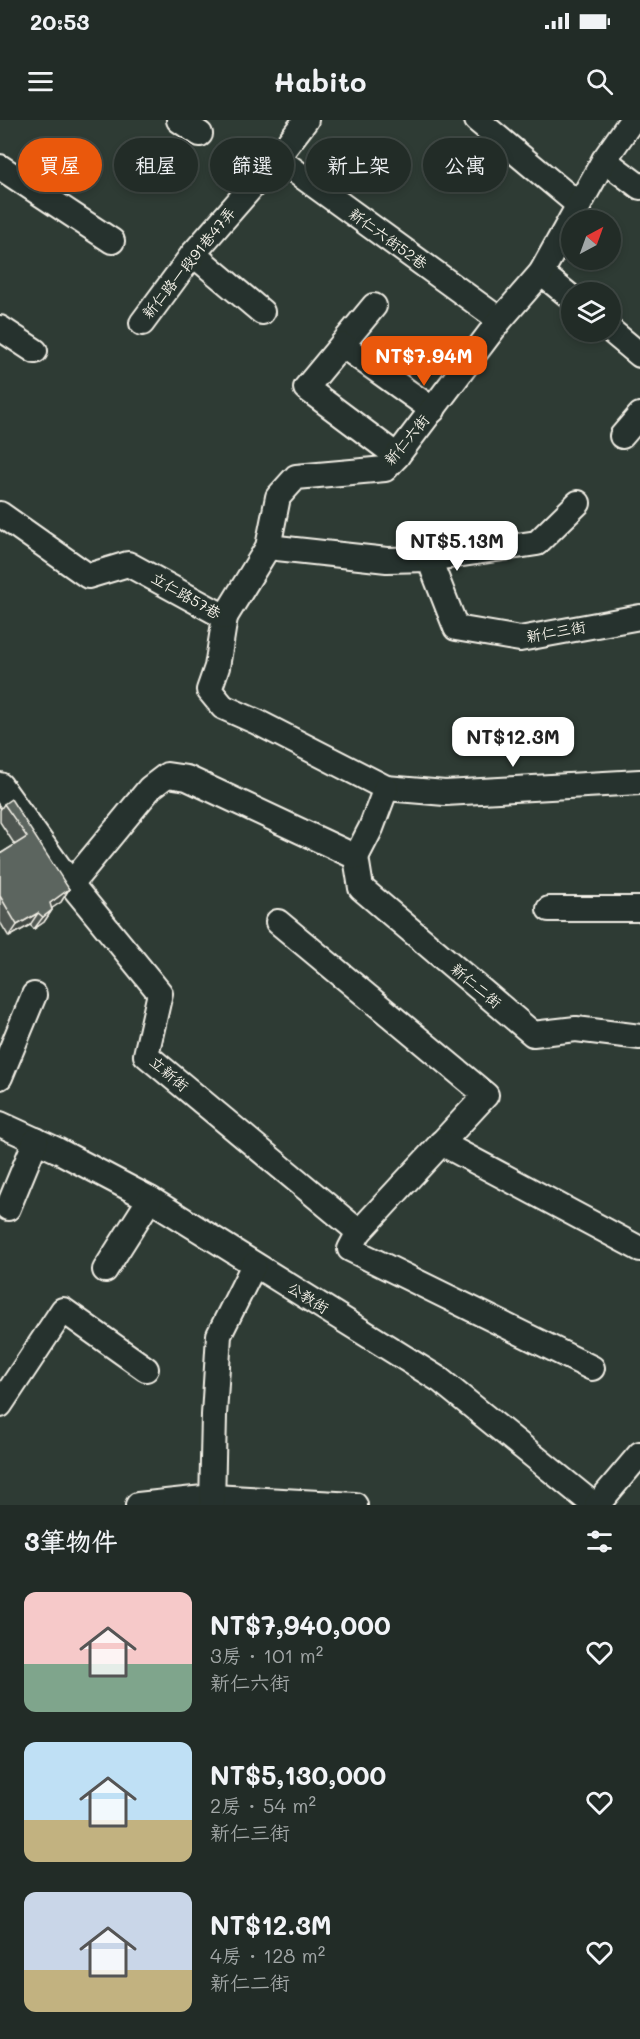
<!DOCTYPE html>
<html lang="zh-TW">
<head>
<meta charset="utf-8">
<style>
  :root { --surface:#222c27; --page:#2a342f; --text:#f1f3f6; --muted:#a2a7a7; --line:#3f4844; --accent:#ea580c }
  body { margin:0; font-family:Mali,"LXGW WenKai TC",sans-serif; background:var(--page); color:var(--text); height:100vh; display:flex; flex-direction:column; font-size:22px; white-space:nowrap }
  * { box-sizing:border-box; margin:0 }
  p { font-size:20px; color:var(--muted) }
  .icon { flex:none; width:33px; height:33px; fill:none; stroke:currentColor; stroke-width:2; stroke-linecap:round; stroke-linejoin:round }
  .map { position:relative; height:1385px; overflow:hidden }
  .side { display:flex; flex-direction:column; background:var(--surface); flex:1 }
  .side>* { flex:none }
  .banner { position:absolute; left:18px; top:18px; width:604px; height:54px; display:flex; gap:12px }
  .needle { width:39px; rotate:41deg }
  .buttons { position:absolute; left:561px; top:90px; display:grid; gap:12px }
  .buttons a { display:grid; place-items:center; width:60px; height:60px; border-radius:50%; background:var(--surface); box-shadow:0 3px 9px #0003,0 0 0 2px var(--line); font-size:30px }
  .price { position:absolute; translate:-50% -51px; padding:0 14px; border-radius:12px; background:#fff; color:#222; font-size:20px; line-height:39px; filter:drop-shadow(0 2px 3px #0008) }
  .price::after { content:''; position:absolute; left:50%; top:36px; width:18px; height:14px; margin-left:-9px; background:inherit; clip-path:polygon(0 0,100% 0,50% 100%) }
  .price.active { background:var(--accent); color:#fff }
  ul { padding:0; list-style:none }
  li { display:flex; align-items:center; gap:18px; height:150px; padding:0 24px }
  li span { display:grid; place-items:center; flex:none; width:168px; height:120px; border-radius:12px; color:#555 }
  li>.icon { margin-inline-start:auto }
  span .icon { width:72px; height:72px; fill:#fffc; stroke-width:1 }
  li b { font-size:26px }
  h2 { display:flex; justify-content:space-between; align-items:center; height:72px; padding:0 24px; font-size:26px }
  .pill { padding:0 21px; border-radius:27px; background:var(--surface); box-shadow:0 3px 9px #0003,0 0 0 2px var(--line); font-size:21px; line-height:54px }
  .pill.active { background:var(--accent); color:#fff }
  .status { display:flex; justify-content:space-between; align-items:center; height:42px; padding:0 30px; background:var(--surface); direction:ltr }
  .status svg { height:16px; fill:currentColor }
  header { display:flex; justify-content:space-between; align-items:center; height:78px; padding:0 24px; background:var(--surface); font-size:27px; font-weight:700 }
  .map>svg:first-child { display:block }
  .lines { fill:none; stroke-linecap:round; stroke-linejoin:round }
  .minor-casing { stroke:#f4f1e8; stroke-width:28 }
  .minor { stroke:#26332d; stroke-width:24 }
  .wall { fill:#4f5751; stroke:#f4f1e8; stroke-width:1.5 }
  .shaded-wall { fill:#404742; stroke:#f4f1e8; stroke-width:1.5 }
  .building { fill:#5c655e; stroke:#f4f1e8; stroke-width:1.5 }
  .labels { text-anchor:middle; stroke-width:4.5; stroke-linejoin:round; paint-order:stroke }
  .street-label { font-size:15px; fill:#f4f1e8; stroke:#26332d }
</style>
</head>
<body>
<div class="status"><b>20:53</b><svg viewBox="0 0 49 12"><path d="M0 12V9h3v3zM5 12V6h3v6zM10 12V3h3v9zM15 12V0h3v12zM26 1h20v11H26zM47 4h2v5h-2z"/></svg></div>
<header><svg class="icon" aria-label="menu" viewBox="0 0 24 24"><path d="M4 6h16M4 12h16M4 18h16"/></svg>Habito<svg class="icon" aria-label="search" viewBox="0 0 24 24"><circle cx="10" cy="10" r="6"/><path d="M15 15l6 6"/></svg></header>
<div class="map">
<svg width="640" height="1385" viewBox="0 0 640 1385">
  <rect width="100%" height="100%" fill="#2e3b34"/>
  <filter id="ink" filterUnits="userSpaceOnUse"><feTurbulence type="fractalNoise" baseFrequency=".0167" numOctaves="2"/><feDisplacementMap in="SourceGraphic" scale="12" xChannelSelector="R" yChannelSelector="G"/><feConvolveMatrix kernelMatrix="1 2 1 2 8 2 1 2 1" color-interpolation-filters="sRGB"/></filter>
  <g filter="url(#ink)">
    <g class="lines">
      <defs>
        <g id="minor">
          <polyline points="179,0 200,14"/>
          <polyline points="477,0 579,85"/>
          <polyline points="277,38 500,200"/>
          <polyline points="604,40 640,67"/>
          <polyline points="0,47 112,121"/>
          <polyline points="193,134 262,192"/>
          <polyline points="541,153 572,178"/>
          <polyline points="374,186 306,268 397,336"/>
          <polyline points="142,203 193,134 277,38 306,0"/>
          <polyline points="0,208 35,231"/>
          <polyline points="610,210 640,235"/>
          <polyline points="342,225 433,290"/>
          <polyline points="622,316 640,295"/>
          <polyline points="0,394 88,456 128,444 225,497 217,547 209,570 223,587 257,602 386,668 445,673 640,662"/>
          <polyline points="268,427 387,440 429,439 456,508 520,519 640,497"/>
          <polyline points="429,439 537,423 578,383"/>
          <polyline points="225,497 268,427 278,377 296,357 385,349 397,336 500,200 541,153 604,40 632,0"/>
          <polyline points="0,665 71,764 160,873 146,935 359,1112"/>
          <polyline points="356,737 361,768 533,914 576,909 640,917"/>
          <polyline points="71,764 150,668 167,655 187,658 356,737 371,708 386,668"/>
          <polyline points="549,789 640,789"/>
          <polyline points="278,802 486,975 359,1112 350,1129 592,1248"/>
          <polyline points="0,957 34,875"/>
          <polyline points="0,1004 57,1030 150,1079 440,1260 594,1385"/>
          <polyline points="441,1023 640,1129"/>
          <polyline points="8,1088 36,1020"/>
          <polyline points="105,1150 150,1079"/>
          <polyline points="0,1285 63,1190 146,1249"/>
          <polyline points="138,1385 213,1377 355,1385"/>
          <polyline points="212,1385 214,1295 219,1215 254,1145"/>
          <polyline points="597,1385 640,1334"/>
        </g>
      </defs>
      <use href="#minor" class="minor-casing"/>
      <use href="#minor" class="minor"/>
    </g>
    <polygon class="wall" points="4,684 69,769 61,782 52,788 52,790 44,802 34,809 30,805 9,817 0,802 0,734 15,725 0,702 0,690"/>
    <g class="shaded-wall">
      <polygon points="69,769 61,782 42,795 50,783"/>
      <polygon points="52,790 44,802 34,809 43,797"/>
      <polygon points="38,793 30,805 9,817 17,805"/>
    </g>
    <polygon class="building" points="11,679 69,769 50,783 52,790 43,797 38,793 17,805 0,776 0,734 27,717 4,684"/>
  </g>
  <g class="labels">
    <g class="street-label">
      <text transform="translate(388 119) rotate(36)" y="5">新仁六街52巷</text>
      <text transform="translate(189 143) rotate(-51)" y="5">新仁路一段91巷47弄</text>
      <text transform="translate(407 320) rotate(-50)" y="5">新仁六街</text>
      <text transform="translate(186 476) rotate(30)" y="5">立仁路57巷</text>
      <text transform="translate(556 512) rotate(-10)" y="5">新仁三街</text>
      <text transform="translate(476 866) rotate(40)" y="5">新仁二街</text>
      <text transform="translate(169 954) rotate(40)" y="5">立新街</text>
      <text transform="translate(308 1178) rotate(32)" y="5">公教街</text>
    </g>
  </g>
</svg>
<div class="buttons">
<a><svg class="needle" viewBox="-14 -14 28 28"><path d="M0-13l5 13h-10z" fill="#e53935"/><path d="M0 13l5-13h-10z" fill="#a2a7a7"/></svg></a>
<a><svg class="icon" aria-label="layers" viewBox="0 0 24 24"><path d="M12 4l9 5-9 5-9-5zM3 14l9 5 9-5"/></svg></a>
</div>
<b class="price active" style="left:424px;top:267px">NT$7.94M</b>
<b class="price" style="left:457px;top:452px">NT$5.13M</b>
<b class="price" style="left:513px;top:648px">NT$12.3M</b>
<div class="banner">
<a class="pill active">買屋</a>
<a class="pill">租屋</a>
<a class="pill">篩選</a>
<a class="pill">新上架</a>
<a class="pill">公寓</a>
</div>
</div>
<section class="side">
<h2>3筆物件<svg class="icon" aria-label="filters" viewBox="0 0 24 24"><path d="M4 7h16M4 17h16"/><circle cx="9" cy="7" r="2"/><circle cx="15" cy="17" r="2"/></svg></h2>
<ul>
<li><span style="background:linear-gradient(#f6c9c9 60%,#7fa58c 0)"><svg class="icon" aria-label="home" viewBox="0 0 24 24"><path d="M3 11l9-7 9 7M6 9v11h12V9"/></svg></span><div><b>NT$7,940,000</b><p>3房 · 101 m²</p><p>新仁六街</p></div><svg class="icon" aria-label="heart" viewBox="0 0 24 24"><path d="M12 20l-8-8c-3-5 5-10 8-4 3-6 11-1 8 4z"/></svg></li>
<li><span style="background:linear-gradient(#bfe0f5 65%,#c2b280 0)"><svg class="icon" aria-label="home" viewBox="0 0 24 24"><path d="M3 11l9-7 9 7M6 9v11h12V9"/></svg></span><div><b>NT$5,130,000</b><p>2房 · 54 m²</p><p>新仁三街</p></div><svg class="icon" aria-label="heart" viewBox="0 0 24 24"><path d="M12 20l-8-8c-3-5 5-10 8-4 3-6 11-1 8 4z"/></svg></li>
<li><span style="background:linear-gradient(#c9d6e8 65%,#c2b280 0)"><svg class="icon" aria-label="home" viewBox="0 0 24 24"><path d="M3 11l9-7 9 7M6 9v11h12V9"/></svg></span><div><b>NT$12.3M</b><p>4房 · 128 m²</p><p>新仁二街</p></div><svg class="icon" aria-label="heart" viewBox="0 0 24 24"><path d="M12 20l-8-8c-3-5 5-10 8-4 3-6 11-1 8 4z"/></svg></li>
</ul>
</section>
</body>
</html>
